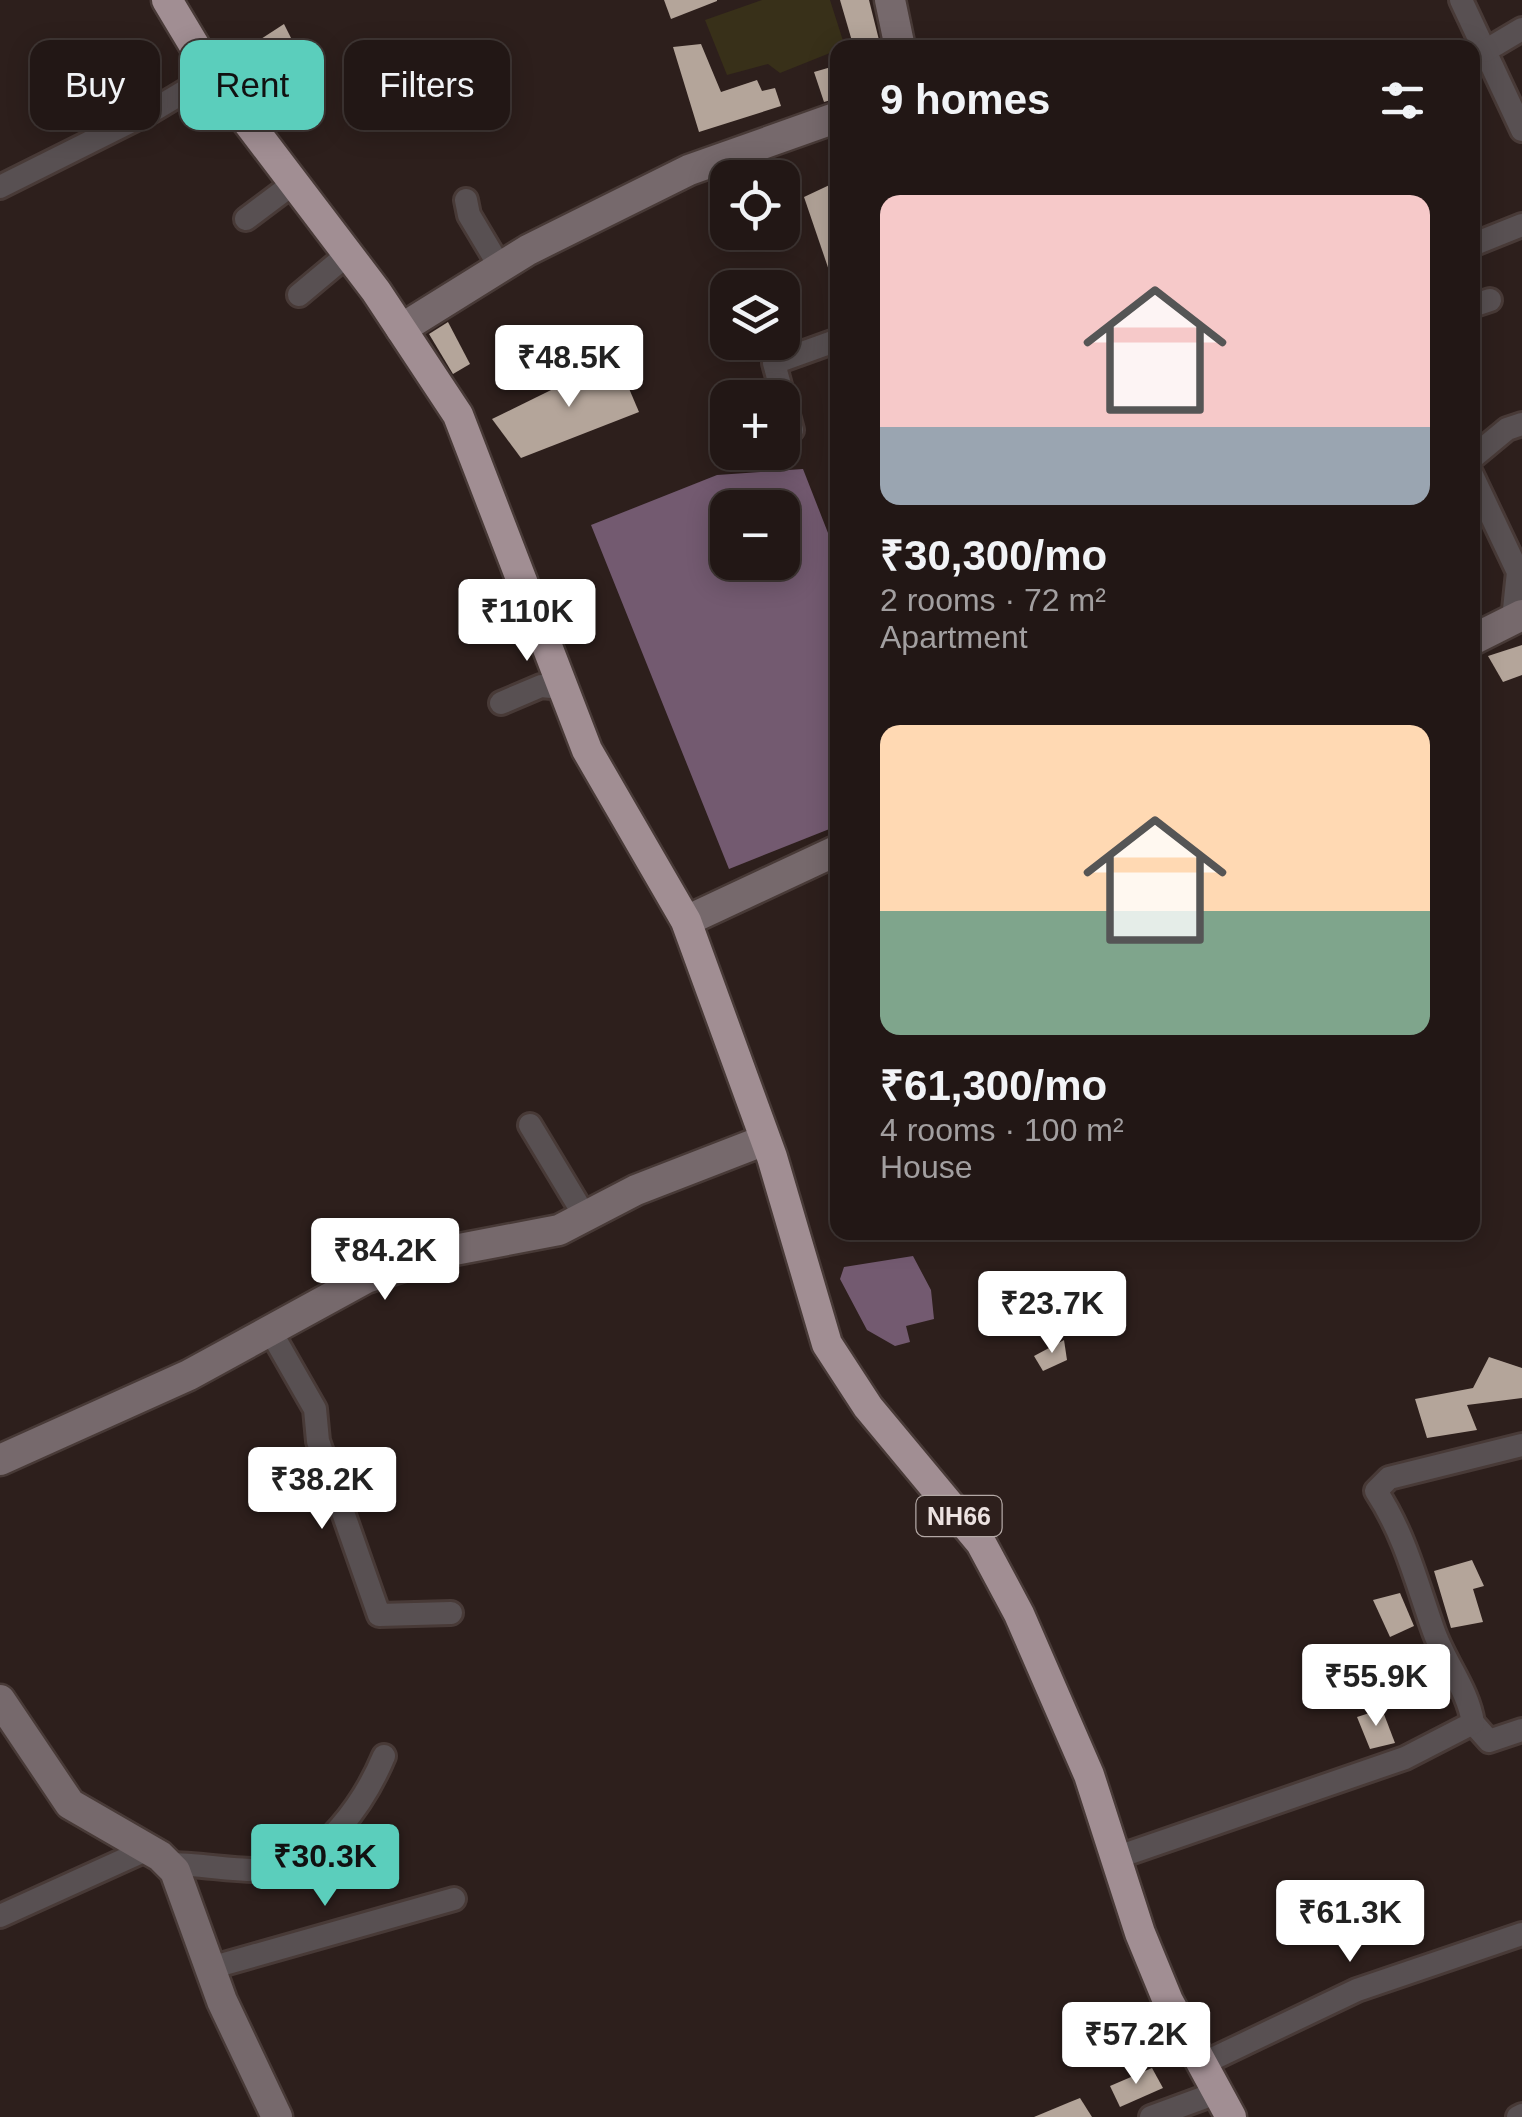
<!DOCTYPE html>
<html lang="en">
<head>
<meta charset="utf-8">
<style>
  :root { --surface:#221715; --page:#2e2422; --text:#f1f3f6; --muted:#a29fa0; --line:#3f3634; --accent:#5bcebc }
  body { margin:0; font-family:Arial,sans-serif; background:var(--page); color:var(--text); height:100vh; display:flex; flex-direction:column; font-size:38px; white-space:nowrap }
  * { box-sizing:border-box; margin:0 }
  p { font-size:32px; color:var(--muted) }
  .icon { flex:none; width:55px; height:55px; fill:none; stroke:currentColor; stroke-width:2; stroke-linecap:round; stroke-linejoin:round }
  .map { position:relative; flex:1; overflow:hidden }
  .panel { position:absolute; left:830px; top:40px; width:650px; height:1200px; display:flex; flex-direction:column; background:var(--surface); border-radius:20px; box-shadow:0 5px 25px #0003,0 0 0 2px var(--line) }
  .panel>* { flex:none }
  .banner { position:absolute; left:30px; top:40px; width:650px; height:90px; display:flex; gap:20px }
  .buttons { position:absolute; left:710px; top:160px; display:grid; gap:20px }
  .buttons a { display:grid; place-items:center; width:90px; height:90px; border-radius:20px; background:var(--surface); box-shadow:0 5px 25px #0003,0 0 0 2px var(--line); font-size:50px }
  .price { position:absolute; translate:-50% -85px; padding:0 22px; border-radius:10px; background:#fff; color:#222; font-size:32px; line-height:65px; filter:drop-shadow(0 2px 5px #0008) }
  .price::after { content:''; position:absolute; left:50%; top:60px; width:30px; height:22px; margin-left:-15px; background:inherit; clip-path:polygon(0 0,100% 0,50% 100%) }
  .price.on { background:var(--accent); color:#111 }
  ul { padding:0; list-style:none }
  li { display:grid; align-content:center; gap:20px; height:530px; padding:0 50px }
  li span { display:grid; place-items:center; height:310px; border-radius:20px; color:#555 }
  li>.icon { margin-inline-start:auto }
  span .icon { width:180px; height:180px; fill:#fffc; stroke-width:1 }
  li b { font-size:42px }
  h2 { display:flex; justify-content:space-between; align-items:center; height:120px; padding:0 50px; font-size:42px }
  .tag { padding:0 35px; border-radius:20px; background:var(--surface); box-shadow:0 5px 25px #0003,0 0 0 2px var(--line); font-size:35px; line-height:90px }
  .tag.on { background:var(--accent); color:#111 }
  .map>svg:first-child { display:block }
  .green { fill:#383019 }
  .water { fill:#735a70; fill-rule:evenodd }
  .building { fill:#b4a59a }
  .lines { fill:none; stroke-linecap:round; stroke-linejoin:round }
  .street-casing { stroke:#483a37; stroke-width:28 }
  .secondary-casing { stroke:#483a37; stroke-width:35 }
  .highway-casing { stroke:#483a37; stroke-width:35 }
  .street { stroke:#585052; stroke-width:22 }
  .secondary { stroke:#76696c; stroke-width:30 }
  .highway { stroke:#a18e93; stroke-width:30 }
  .labels { text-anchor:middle; stroke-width:10; stroke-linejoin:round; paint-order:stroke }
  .shield { fill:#2d1f1c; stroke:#b3a8a5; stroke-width:2.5 }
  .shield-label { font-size:25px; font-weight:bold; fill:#ece2e0 }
</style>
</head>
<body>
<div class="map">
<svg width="1522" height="2117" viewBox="0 0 1522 2117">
  <rect width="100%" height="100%" fill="#2d1f1c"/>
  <polygon class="green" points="762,0 830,0 845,47 780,73 768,64 727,75 705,20"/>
  <g class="water">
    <path d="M803,469L837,556V826L729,869L591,525L717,475ZM728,508H782V562H728Z"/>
    <polygon points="913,1256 931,1290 934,1319 906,1326 910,1342 895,1346 867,1330 840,1279 844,1267"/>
  </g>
  <g class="building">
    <polygon points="664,0 717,0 717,1 671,19"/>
    <polygon points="840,0 869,0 881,48 854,48"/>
    <polygon points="284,24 298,52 265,72 250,46"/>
    <polygon points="701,44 721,92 757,80 762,91 775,88 781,106 699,132 673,47"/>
    <polygon points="838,65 838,98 824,102 814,72"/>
    <polygon points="838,181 838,287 835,288 804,197"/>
    <polygon points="448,322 470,364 453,374 429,334"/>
    <polygon points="616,358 639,412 521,458 492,419"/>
    <polygon points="1522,645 1522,675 1503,682 1488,656"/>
    <polygon points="1064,1340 1067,1360 1043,1371 1034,1356"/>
    <polygon points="1489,1357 1522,1368 1522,1398 1467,1405 1477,1430 1427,1438 1415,1399 1473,1388"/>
    <polygon points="1472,1560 1484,1586 1473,1589 1483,1622 1451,1628 1434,1571"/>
    <polygon points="1400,1593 1414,1626 1390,1637 1373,1600"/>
    <polygon points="1417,1656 1428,1681 1395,1690 1388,1668"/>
    <polygon points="1382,1709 1395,1743 1370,1749 1357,1717"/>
    <polygon points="1152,2068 1163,2088 1120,2107 1110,2086"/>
    <polygon points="1080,2098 1092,2117 1034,2117 1070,2102"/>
  </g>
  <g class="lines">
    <defs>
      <g id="street">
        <polyline points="1461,0 1522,130"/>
        <polyline points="1485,51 1522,29"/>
        <polyline points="0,187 152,111 212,75"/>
        <polyline points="466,200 469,215 500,267"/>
        <polyline points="246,219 294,183"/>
        <polyline points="1472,245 1522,225"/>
        <polyline points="299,295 348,254"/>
        <polyline points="1472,306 1490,300"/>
        <polyline points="792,430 774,363 838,340"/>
        <polyline points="1472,458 1507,429 1522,424"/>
        <polyline points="1472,475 1518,572 1513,619"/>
        <polyline points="501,703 541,686 563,688"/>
        <polyline points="530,1125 586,1218"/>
        <polyline points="271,1332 315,1409 318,1441 379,1615 451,1613"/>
        <polyline points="1473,1723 1489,1741 1522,1730"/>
        <path d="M1115,1858L1405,1758L1473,1723C1468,1689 1444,1662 1433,1629C1416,1581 1405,1535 1376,1491L1389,1478L1522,1445"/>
        <path d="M168,1864C203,1864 237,1872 271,1870C323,1865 366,1799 384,1756"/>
        <polyline points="0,1916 148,1849"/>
        <polyline points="210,1968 454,1899"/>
        <polyline points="1204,2063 1357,1990 1522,1934"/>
        <polyline points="1151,2117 1219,2092"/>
        <polyline points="1518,2117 1522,2115"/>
      </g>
      <g id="secondary">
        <polyline points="890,0 900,48"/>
        <polyline points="401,329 528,250 689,170 838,117"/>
        <polyline points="1472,640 1522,615"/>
        <polyline points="686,921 838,850"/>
        <polyline points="0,1460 189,1375 366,1278 449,1251 559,1230 636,1190 765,1140"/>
        <polyline points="0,1700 70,1804 160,1856 175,1871 222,2001 277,2117"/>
      </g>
      <polyline id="highway" points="167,0 212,75 376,291 458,415 587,750 686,921 772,1157 827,1344 868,1407 981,1543 1019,1614 1089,1775 1140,1933 1168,2001 1231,2117"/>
    </defs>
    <use href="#street" class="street-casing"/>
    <use href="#secondary" class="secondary-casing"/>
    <use href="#highway" class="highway-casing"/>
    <use href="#street" class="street"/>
    <use href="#secondary" class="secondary"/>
    <use href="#highway" class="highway"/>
  </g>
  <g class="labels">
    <rect class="shield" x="916.5" y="1496" width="85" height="40" rx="8"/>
    <g class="shield-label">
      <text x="959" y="1525">NH66</text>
    </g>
  </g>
</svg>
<div class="buttons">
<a><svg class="icon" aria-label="locate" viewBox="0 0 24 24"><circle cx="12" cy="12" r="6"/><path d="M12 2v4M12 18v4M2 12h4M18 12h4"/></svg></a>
<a><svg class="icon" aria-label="layers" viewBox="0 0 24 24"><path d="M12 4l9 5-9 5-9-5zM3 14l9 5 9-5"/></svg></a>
<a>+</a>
<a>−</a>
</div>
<b class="price" style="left:569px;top:410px">₹48.5K</b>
<b class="price" style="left:527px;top:664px">₹110K</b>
<b class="price" style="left:385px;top:1303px">₹84.2K</b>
<b class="price" style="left:1052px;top:1356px">₹23.7K</b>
<b class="price" style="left:322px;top:1532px">₹38.2K</b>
<b class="price" style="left:1376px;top:1729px">₹55.9K</b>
<b class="price on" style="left:325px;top:1909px">₹30.3K</b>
<b class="price" style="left:1350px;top:1965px">₹61.3K</b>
<b class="price" style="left:1136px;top:2087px">₹57.2K</b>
<div class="banner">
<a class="tag">Buy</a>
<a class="tag on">Rent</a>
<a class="tag">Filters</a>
</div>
<section class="panel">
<h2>9 homes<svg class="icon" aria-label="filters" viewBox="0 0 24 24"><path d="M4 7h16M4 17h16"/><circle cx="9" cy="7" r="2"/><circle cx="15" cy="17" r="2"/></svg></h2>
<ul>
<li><span style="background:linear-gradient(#f6c9c9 75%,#9aa5b1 0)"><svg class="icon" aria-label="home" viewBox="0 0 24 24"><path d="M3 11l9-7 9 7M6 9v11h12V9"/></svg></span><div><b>₹30,300/mo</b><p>2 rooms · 72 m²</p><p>Apartment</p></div></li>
<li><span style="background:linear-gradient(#ffd9b3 60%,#7fa58c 0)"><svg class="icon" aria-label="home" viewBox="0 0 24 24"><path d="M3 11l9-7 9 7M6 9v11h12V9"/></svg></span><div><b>₹61,300/mo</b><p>4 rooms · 100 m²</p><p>House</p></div></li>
</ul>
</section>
</div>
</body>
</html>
